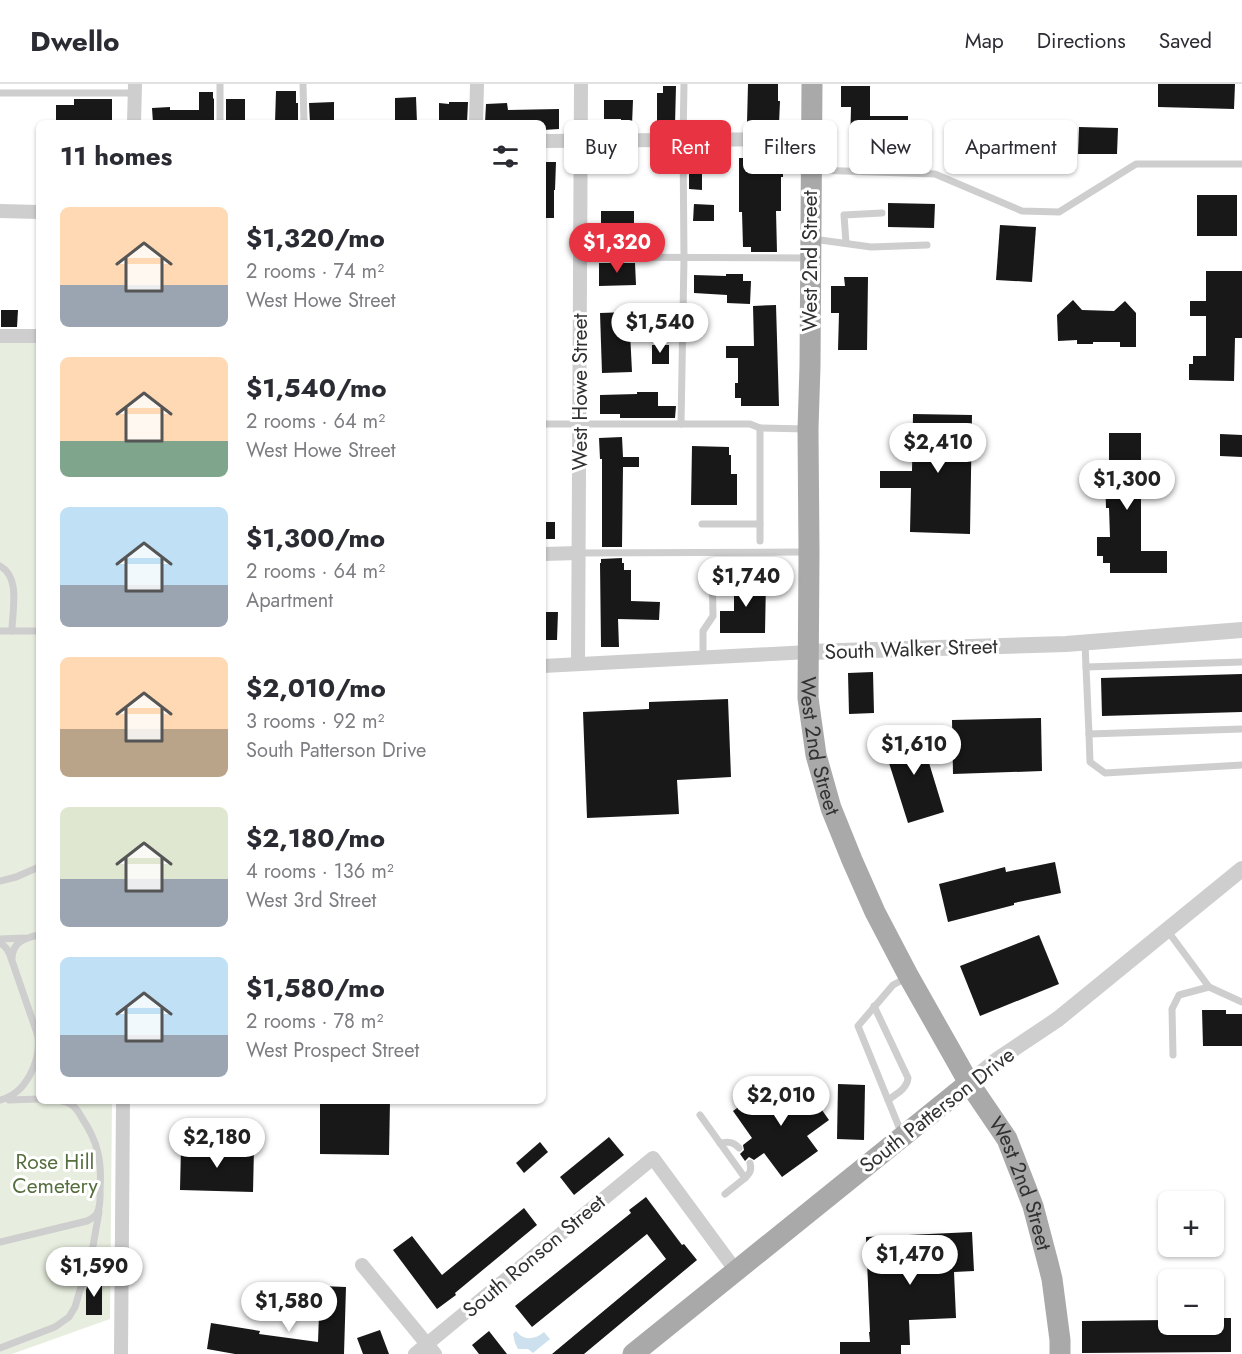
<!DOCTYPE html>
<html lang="en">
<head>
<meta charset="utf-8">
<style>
  :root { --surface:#fff; --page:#f2f2f3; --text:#2b2b33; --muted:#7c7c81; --line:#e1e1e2; --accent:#e83342 }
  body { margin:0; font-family:Jost,sans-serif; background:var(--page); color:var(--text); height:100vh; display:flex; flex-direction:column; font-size:22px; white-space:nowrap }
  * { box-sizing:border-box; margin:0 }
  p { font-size:20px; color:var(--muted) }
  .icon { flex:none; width:33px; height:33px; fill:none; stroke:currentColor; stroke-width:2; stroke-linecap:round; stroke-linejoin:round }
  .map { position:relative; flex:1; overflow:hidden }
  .sheet { position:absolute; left:36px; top:36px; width:510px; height:984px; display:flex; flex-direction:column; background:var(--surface); border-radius:9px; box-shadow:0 2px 4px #0004 }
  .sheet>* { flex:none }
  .top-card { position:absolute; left:564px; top:36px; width:570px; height:54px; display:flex; gap:12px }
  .tools { position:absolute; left:1158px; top:1107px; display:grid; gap:12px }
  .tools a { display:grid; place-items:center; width:66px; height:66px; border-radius:9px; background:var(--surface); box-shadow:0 2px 4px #0004; font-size:30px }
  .price { position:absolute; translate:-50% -51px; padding:0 14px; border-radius:21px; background:#fff; color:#222; font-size:20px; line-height:39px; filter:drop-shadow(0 2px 3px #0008) }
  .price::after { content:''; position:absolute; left:50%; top:36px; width:18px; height:14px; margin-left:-9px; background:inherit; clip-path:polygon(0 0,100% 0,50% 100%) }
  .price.active { background:var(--accent); color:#fff }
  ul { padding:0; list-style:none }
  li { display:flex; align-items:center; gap:18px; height:150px; padding:0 24px }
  li span { display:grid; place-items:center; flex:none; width:168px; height:120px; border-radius:9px; color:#555 }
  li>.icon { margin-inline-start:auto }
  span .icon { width:72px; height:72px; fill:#fffc; stroke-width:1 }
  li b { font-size:26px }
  h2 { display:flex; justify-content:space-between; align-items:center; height:72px; padding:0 24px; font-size:26px }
  .chip { padding:0 21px; border-radius:9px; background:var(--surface); box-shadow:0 2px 4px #0004; font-size:21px; line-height:54px }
  .chip.active { background:var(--accent); color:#fff }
  header { display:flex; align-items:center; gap:36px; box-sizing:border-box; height:84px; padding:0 30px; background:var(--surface); border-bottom:2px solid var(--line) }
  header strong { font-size:28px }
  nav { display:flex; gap:33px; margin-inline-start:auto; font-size:21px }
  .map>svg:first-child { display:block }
  .green { fill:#e7eedf }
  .water { fill:#cce1ed }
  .building { fill:#181818 }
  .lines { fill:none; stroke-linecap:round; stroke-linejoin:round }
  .service { stroke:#cecece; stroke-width:7 }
  .minor { stroke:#cecece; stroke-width:14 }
  .tertiary { stroke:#cecece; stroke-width:16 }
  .primary { stroke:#a9a9a9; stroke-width:21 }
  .labels { text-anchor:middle; stroke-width:6; stroke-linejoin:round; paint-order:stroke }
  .street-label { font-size:21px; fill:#313131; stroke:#fff }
  .park-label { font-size:21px; fill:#556e3d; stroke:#fff }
</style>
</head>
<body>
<header>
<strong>Dwello</strong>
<nav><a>Map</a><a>Directions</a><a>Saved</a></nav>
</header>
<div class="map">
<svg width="1242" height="1270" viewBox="0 0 1242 1270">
  <rect width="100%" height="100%" fill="#fff"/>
  <polygon class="green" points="0,254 39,254 39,1017 112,1017 110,1235 12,1270 0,1270"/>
  <path class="water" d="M516,1247C524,1257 534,1256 544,1248L550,1255L533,1269L528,1265H518L515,1259L513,1250Z"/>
  <g class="building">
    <polygon points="748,0 778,0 778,17 780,17 779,40 747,39"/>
    <polygon points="1158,0 1235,0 1234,25 1158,23"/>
    <polygon points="663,2 676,2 675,41 657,41 657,9 663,9"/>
    <polygon points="841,2 870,2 870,32 908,32 908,61 863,60 863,64 850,64 851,23 841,23"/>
    <polygon points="276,7 296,7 296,19 298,19 298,39 275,39"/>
    <polygon points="199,8 213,8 213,14 214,15 214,39 153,39 152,24 170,23 170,26 199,26"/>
    <polygon points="416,13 417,39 395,39 395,14"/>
    <polygon points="74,15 112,15 112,38 56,36 56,21 74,21"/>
    <rect x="226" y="15" width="19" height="24"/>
    <polygon points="604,16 633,16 632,41 621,41 621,35 604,35"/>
    <polygon points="334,18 334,39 310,39 309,19"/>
    <polygon points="449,18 468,18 467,39 439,39 439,19 449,20"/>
    <polygon points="507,19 508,26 559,25 559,45 543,46 543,39 485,39 486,20"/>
    <polygon points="1079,43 1118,44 1117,70 1078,70"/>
    <polygon points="739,74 783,74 783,93 781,93 781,127 776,127 777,168 751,168 751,163 743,163 742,128 739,128"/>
    <polygon points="543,78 556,78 555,106 554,106 554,134 543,134"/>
    <polygon points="689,90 702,90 702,106 689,105"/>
    <rect x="1197" y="111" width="40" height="41"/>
    <polygon points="888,119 935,120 934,144 888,143"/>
    <polygon points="694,120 714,121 714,137 693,137"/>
    <polygon points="601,127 634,127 634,168 601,167"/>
    <polygon points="1000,141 1036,143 1032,198 996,196"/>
    <polygon points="599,179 635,179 636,201 599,202"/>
    <polygon points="1206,187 1242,187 1242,254 1235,254 1234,297 1189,296 1189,280 1193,280 1193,272 1206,272 1206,232 1190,232 1190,217 1206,217"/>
    <polygon points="726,190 743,190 743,197 751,197 750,220 727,219 727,211 694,209 694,191 726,192"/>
    <polygon points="844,193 868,193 867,266 838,266 839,229 831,229 831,202 845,202"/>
    <polygon points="1073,216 1082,226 1114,227 1125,217 1136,229 1136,263 1120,263 1120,258 1093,258 1093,260 1077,260 1077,256 1058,257 1057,231"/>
    <polygon points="776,221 779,322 741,322 741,314 735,314 735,299 738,299 738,274 726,274 726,262 754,262 753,222"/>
    <polygon points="1,226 18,226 17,243 1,243"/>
    <polygon points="629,228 632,288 602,289 600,229"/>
    <rect x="652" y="261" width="17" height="19"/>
    <polygon points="637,308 658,308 658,322 676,322 675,334 620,334 620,330 600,330 600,311 637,310"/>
    <polygon points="913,330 972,331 970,450 910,448 911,404 880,404 880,387 912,387"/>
    <polygon points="1109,349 1141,349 1141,467 1167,467 1167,489 1110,489 1110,479 1103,479 1103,472 1097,472 1097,453 1110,453 1109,424 1106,424 1105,395 1109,395"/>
    <polygon points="1220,350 1242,351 1242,373 1220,372"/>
    <polygon points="622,353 623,373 639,373 639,383 623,383 622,463 602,463 602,375 600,375 599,354"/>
    <polygon points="692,362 729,363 729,371 731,371 731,390 737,390 737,421 691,421"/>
    <rect x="543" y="438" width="12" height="17"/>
    <polygon points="622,474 622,479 624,479 624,486 631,486 631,517 660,518 659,536 618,535 619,563 601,563 600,479 601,479 601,475"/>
    <polygon points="734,495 766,495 765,549 720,549 720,527 734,527"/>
    <polygon points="543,528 558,528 557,556 543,556"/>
    <polygon points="873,588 874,629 849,630 848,589"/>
    <polygon points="1242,590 1242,628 1102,632 1101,594"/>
    <polygon points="728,615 731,693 677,696 679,730 587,734 583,628 649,625 649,618"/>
    <polygon points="1041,634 1042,687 953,690 952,636"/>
    <polygon points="927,646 933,667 926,669 944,728 908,739 883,660"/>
    <polygon points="1055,778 1061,809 1014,819 1014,821 948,838 939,800 1005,783 1006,788"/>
    <polygon points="1039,851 1059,900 980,932 960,882"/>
    <polygon points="1202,926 1226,926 1226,930 1242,930 1242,962 1203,962"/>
    <polygon points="802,998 829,1036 807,1052 818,1067 782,1093 764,1069 754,1076 749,1073 745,1077 740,1070 744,1066 743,1061 752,1054 733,1027 767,1002 777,1016"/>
    <polygon points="838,1000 865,1001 864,1056 837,1055"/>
    <polygon points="320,1017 390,1017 389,1071 320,1070"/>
    <polygon points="609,1053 624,1071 574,1111 560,1093"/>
    <polygon points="540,1058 548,1068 524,1089 516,1079"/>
    <polygon points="181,1063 254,1064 253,1108 180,1106"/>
    <polygon points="646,1113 682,1161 684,1160 697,1176 584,1270 552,1270 666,1175 647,1150 532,1243 515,1222 631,1129 629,1126"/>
    <polygon points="524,1124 537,1141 455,1209 456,1211 437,1225 393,1166 412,1152 442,1191"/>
    <polygon points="972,1148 974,1187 954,1188 956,1234 909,1236 910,1261 901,1261 901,1270 840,1270 840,1258 870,1258 869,1248 870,1248 866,1153"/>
    <polygon points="89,1197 102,1197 102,1231 86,1231 86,1206"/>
    <polygon points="320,1202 346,1203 344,1270 235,1270 207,1265 211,1239 260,1247 259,1250 318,1258"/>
    <polygon points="1214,1234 1231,1234 1231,1268 1082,1269 1082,1237 1168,1236 1168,1240 1214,1240"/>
    <polygon points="380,1246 389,1270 363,1270 357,1254"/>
    <polygon points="489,1247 507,1270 479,1270 472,1261"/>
  </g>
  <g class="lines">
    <g class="service">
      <polyline points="220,0 220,39"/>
      <polyline points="303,0 304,39"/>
      <polyline points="0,9 135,9"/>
      <polyline points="813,86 935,90 1022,127 1059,128 1136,80 1242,80"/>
      <polyline points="813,155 871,163 927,161"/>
      <polyline points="846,159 844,131 882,129"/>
      <polyline points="580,173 808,174"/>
      <polyline points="543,340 750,340 760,344 807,345"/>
      <polyline points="681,340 684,174 683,56 684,0"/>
      <polyline points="702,440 760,440"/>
      <polyline points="760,457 760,344"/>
      <polyline points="579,469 807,468"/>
      <path d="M0,482C21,493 12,527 12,547"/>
      <polyline points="0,547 39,547"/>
      <polyline points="1085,559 1086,583 1242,578"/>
      <polyline points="703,573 703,547 713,532 712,483"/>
      <polyline points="1086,583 1089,650 1242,645"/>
      <polyline points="1089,650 1090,678 1105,689 1242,681"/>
      <polyline points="0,797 16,793 39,783"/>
      <polyline points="1167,846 1209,903 1179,911 1172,925 1173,971"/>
      <polyline points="0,855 24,854"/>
      <polyline points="0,858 7,865 10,871 39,955"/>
      <path d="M12,874C13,857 25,854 39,851"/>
      <polyline points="1209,903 1242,918"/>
      <path d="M874,922L908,994C907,1005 896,1010 888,1016"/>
      <path d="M0,1016C26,1010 41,977 38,952"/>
      <polyline points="9,1016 39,1015"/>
      <polyline points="700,1031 745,1094 725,1110"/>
      <polyline points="901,1048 858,942 893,901 906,894"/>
      <path d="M720,1059C728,1058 733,1057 739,1064"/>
      <path d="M745,1094C750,1089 752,1086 750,1079"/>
      <path d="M0,1158L87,1137C91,1135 95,1133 97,1129C101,1122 100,1113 100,1105C102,1077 98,1058 82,1034C77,1025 73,1019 62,1017"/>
      <polyline points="0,1264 55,1243 69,1233 75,1223 93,1162 99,1128"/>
    </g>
    <g class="minor">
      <polyline points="134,39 135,0"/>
      <polyline points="476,39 477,0"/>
      <polyline points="543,57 811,55"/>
      <polyline points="0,127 39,128"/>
      <polyline points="0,252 39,252"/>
      <polyline points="543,470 579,469"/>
      <polyline points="578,580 581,0"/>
      <polyline points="543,582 809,568"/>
      <polyline points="362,1181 435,1270"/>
      <polyline points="121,1270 123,1017"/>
      <polyline points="415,1270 653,1074 736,1187"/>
    </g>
    <g class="tertiary">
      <polyline points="809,568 1066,560 1242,546"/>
      <polyline points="969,999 997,976 1058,935 1242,785"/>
    </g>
    <g class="primary">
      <path id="s1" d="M812,0L810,282L808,345L809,468L808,614L816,671L831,724L852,776L875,828L909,893L969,999L1007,1055L1033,1122L1048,1179L1052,1195L1060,1256V1270"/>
      <polyline points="633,1270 969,999"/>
    </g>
  </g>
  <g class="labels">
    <g class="street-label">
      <text transform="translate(810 177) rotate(-90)" y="7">West 2nd Street</text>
      <text transform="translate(580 308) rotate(-90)" y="7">West Howe Street</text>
      <text transform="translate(911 565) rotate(-2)" y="7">South Walker Street</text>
      <text dy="7" stroke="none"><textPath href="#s1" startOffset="663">West 2nd Street</textPath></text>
      <text transform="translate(937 1026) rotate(-38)" y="7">South Patterson Drive</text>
      <text dy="7" stroke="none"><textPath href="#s1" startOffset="1149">West 2nd Street</textPath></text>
      <text transform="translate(534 1172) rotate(-40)" y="7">South Ronson Street</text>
    </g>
    <g class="park-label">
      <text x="55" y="1085">Rose Hill<tspan x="55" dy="24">Cemetery</tspan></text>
    </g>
  </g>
</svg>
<div class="tools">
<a>+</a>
<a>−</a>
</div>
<b class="price active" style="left:617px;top:190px">$1,320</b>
<b class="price" style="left:660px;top:270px">$1,540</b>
<b class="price" style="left:938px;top:390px">$2,410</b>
<b class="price" style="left:1127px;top:427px">$1,300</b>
<b class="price" style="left:746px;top:524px">$1,740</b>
<b class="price" style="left:914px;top:692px">$1,610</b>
<b class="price" style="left:781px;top:1043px">$2,010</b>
<b class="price" style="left:217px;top:1085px">$2,180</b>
<b class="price" style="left:910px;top:1202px">$1,470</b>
<b class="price" style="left:94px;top:1214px">$1,590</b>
<b class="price" style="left:289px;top:1249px">$1,580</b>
<div class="top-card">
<a class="chip">Buy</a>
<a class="chip active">Rent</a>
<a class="chip">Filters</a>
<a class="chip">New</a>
<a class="chip">Apartment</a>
</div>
<section class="sheet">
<h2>11 homes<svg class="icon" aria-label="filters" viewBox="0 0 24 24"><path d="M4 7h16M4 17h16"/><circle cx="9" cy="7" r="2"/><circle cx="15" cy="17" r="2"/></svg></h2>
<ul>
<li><span style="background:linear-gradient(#ffd9b3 65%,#9aa5b1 0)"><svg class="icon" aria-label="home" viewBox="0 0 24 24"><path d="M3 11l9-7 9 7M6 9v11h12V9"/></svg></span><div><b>$1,320/mo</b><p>2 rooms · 74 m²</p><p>West Howe Street</p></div></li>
<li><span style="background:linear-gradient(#ffd9b3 70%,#7fa58c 0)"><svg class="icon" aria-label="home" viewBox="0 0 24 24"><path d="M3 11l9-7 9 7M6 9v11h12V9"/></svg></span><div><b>$1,540/mo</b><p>2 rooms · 64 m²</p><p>West Howe Street</p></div></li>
<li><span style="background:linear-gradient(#bfe0f5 65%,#9aa5b1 0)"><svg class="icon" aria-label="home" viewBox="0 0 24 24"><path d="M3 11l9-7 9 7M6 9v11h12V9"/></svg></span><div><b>$1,300/mo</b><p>2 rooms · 64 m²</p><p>Apartment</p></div></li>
<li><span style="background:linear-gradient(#ffd9b3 60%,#b9a48a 0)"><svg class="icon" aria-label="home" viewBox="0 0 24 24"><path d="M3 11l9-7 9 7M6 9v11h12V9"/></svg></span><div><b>$2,010/mo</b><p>3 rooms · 92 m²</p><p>South Patterson Drive</p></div></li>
<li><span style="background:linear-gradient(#dfe7d0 60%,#9aa5b1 0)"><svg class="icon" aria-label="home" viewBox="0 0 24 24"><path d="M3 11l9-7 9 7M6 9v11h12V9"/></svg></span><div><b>$2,180/mo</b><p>4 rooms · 136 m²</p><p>West 3rd Street</p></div></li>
<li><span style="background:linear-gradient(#bfe0f5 65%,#9aa5b1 0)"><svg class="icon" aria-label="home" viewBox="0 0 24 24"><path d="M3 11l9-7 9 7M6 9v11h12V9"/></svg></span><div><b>$1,580/mo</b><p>2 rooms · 78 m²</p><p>West Prospect Street</p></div></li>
</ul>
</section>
</div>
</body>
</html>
